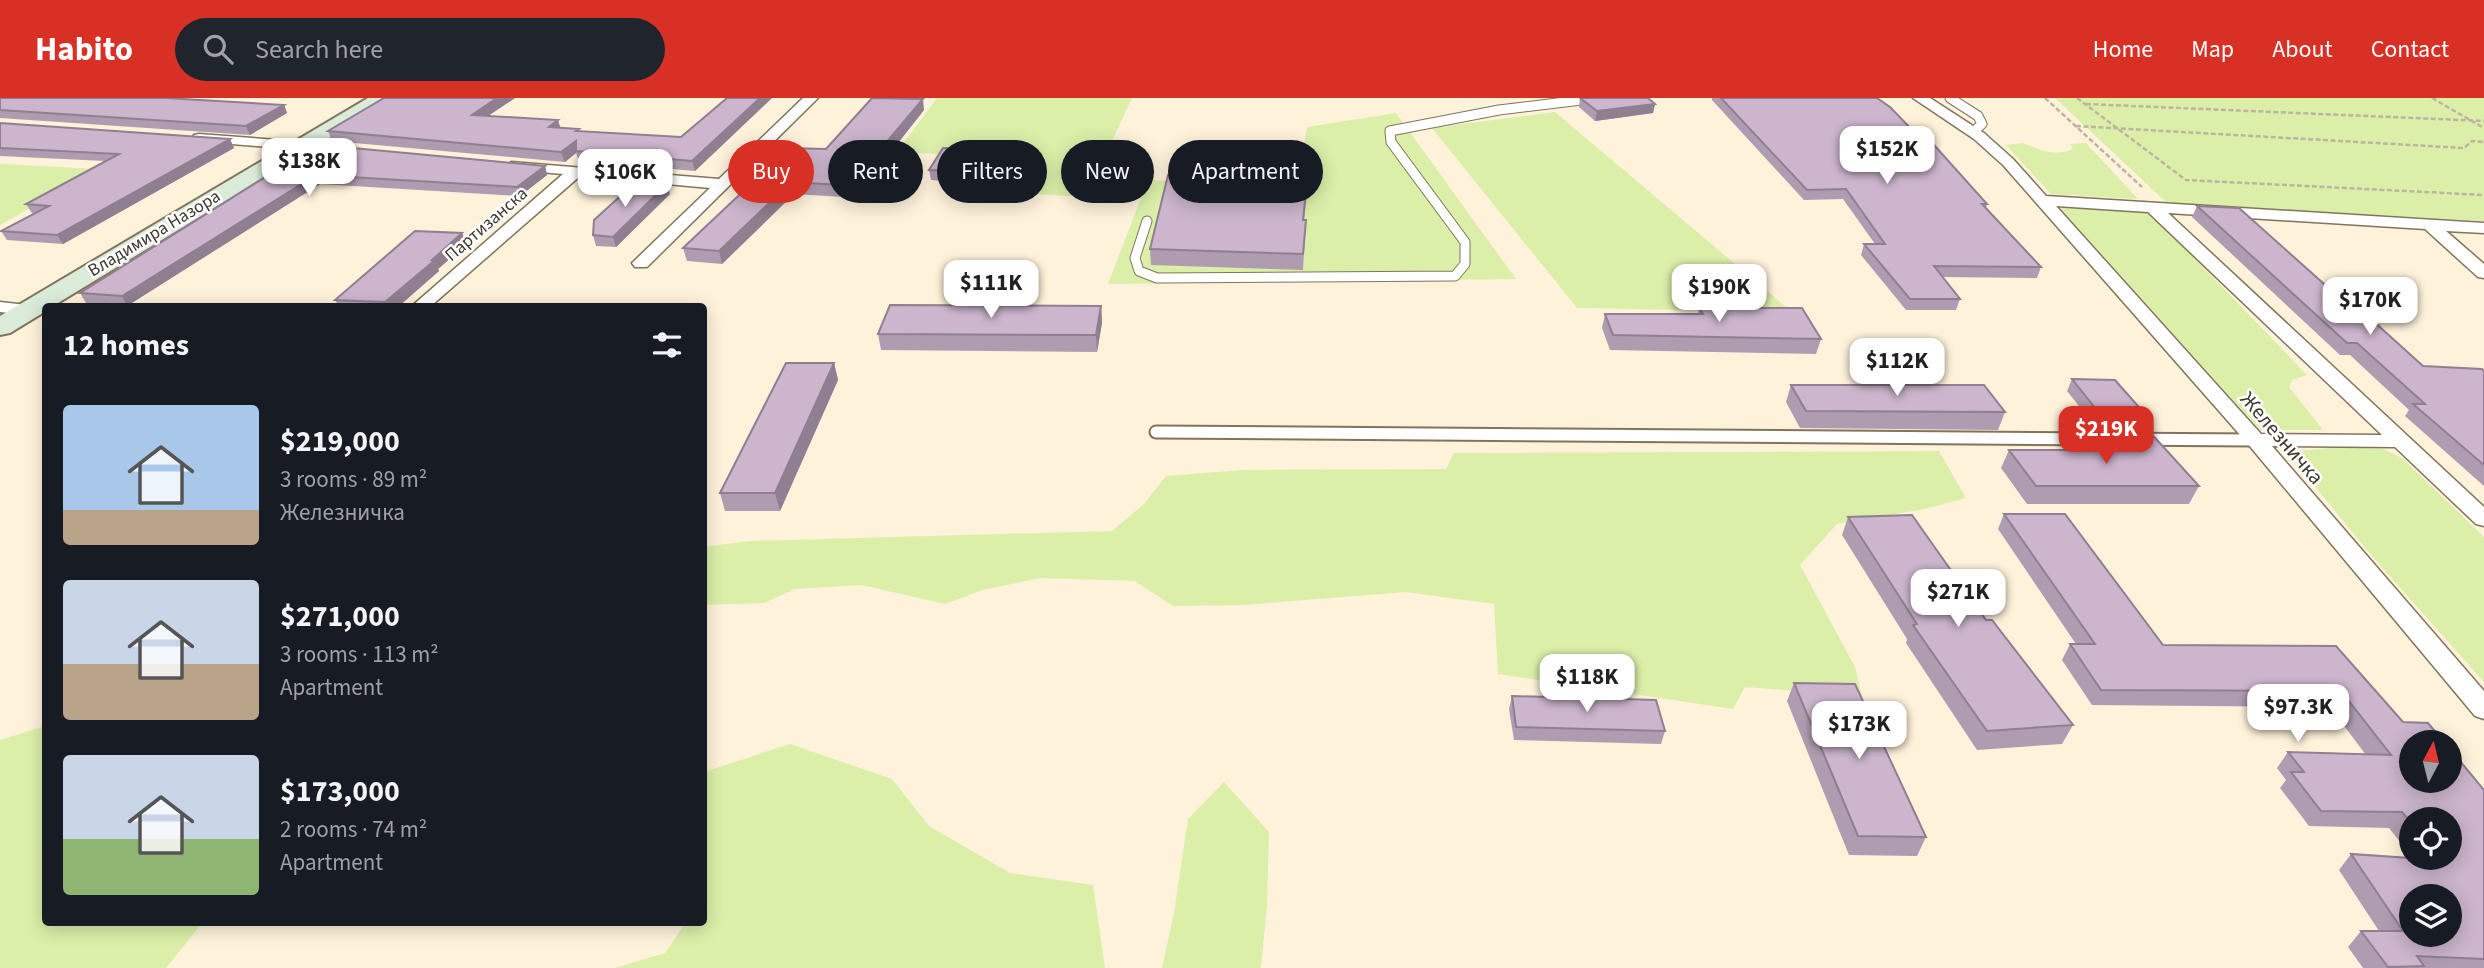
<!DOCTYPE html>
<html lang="en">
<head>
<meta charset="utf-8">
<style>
  :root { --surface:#171b24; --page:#20242c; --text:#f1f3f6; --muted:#9ea1a6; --accent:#d93025 }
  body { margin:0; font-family:"Source Sans 3",sans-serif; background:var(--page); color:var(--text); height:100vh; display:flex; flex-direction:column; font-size:26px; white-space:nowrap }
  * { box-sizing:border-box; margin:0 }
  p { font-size:23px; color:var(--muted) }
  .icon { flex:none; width:38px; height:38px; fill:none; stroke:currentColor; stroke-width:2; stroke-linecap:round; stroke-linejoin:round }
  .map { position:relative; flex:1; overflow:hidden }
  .drawer { position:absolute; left:42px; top:205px; width:665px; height:623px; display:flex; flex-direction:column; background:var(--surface); border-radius:7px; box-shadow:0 4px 18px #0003 }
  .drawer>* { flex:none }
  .banner { position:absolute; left:728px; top:42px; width:665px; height:63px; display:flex; gap:14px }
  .needle { width:46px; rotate:7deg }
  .fabs { position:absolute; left:2399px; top:632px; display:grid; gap:14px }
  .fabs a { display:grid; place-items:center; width:63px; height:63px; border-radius:50%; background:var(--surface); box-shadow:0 4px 18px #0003; font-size:35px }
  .price { position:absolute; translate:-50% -60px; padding:0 16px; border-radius:14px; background:#fff; color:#222; font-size:23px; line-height:46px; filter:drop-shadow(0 2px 4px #0008) }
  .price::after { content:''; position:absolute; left:50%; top:42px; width:21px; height:16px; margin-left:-10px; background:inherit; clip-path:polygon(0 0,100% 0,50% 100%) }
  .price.current { background:var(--accent); color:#fff }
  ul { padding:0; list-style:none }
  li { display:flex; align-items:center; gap:21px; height:175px; padding:0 21px }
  li span { display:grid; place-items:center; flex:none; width:196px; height:140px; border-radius:7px; color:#555 }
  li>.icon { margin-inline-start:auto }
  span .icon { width:84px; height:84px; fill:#fffc; stroke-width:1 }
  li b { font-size:30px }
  h2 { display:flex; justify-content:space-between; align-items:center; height:84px; padding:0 21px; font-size:30px }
  .pill { padding:0 24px; border-radius:32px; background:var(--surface); box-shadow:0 4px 18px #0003; font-size:24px; line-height:63px }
  .pill.current { background:var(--accent); color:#fff }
  header { display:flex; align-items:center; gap:42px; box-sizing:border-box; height:98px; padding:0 35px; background:var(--accent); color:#fff }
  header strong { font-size:33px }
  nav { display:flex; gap:38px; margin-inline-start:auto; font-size:24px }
  .search { width:490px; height:63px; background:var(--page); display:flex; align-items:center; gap:18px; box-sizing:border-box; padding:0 24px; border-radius:38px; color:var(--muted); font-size:26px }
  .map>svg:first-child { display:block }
  .green { fill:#dbefa9 }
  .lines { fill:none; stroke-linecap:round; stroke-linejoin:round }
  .lane-far1-casing { stroke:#82745a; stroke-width:11 }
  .lane-casing { stroke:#82745a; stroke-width:15 }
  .street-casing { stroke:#82745a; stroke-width:3 }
  .secondary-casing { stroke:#82745a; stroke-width:4 }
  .path { stroke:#beb4a1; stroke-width:2.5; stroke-dasharray:5 2.5; stroke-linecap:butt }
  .lane-far1 { stroke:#fff; stroke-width:9 }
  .lane { stroke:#fff; stroke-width:11 }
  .street { fill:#fff; fill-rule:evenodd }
  .secondary { fill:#daebda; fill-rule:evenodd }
  .wall { fill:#af9cb0 }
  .shaded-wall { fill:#8f7f90 }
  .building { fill:#ccb5cd; stroke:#8f7f90; stroke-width:2; fill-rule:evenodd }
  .labels { text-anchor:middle; stroke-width:5; stroke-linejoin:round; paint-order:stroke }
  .far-street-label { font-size:18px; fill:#3e382d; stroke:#fff }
  .street-label { font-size:21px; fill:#3e382d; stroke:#fff }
</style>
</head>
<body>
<header>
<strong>Habito</strong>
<div class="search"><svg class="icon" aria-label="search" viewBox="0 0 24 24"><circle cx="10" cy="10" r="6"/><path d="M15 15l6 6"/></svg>Search here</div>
<nav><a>Home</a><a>Map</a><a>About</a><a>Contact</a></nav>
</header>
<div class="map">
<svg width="2484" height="870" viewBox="0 0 2484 870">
  <rect width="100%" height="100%" fill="#fef2db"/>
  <g class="green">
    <polygon points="937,0 1132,0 1086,99 961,92 982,58 897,54"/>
    <polygon points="2055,0 2484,0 2484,123 2167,105"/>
    <polygon points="1555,14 1792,214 1577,210 1432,30"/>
    <polygon points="1396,15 1516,181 1108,186 1148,82 1297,88 1307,29"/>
    <path d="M2023,45C2040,52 2056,59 2073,51L2070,46L2086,45L2138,101L2051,96L2006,47Z"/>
    <polygon points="0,66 99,71 0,127"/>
    <polygon points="2060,110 2149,113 2307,277 2292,282 2289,289 2323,332 2260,332"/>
    <polygon points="2343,349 2383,351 2402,360 2484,439 2484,584 2371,457 2287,354"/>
    <polygon points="1939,353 1966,400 1925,411 1837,426 1800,467 1855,569 1862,598 1745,589 1733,611 1498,576 1494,506 1406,494 1243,507 1173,508 1135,483 1040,480 983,492 945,506 862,487 795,491 764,505 704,507 704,449 749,443 1112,433 1144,406 1166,378 1243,372 1446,371 1454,355"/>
    <polygon points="45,628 46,824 203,824 166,870 0,870 0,642"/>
    <polygon points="790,646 892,681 929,728 1010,775 1093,787 1105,870 615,870 665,855 686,824 704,824 704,674"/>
    <polygon points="1224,684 1269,734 1267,807 1261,870 1162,870 1174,815 1188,721"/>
  </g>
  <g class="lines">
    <defs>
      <g id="lane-far1">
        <polyline points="1950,0 1978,18 1982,26 1973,34"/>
        <polyline points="1147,123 1135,160 1139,173 1157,180 1455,178 1465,166 1465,144 1391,44 1390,33 1499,12 1598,0"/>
      </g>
      <polyline id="lane" points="1156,334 2255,342"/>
      <g id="street">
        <polygon points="803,0 818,0 647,169 635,169 632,165 710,90 580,78 431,208 412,208 563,76 516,72 511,70 508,67 511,64 719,81"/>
        <path d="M1913,0H1930L1984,35L2013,61L2046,98L2484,125V135L2446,133L2484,166V180L2478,179L2425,131L2168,115L2484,409V428L2476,426L2395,349L2272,348L2484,593V621L2475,618L2248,346L2003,67L1974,41ZM2056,108L2148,114L2382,337L2261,336Z"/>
        <polygon points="199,36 318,45 325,49 318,53 194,43 192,40 194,37"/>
        <polygon points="0,204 27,207 36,212 27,217 0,214"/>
      </g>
      <polygon id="secondary" points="368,0 392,0 389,4 53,208 46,208 46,213 10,235 0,237 0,218"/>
    </defs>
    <use href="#lane-far1" class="lane-far1-casing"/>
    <use href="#lane" class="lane-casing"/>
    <use href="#street" class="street-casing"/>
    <use href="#secondary" class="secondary-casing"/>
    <g class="path">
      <polyline points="2045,0 2142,89"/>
      <polyline points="2077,0 2186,82 2484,97"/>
      <polyline points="2432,0 2484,30"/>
      <polyline points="2086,6 2484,23"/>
      <polyline points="2076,28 2464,50 2472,43 2484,44"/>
    </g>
    <use href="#lane-far1" class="lane-far1"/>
    <use href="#lane" class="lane"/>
    <use href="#street" class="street"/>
    <use href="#secondary" class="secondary"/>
  </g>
  <g class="wall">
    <polygon points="0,0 284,7 287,15 250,37 0,20"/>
    <polygon points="384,0 515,0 488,18 558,22 560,30 579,31 579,33 681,39 727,0 772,0 695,73 579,63 576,55 565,64 332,43 328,33"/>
    <polygon points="1580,0 1655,6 1653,15 1595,23 1579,9"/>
    <polygon points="1712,0 1877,0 1987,106 1986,110 2041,169 2037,180 1942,179 1960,201 1956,212 1906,212 1861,157 1864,146 1875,146 1843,101 1804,102 1712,2"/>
    <polygon points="924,12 891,54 902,54 904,66 876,101 794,96 722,166 687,163 683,150 826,51"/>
    <polygon points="0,25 230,41 234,50 63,146 7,142 1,133 35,115 32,115 26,106 105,63 0,58"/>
    <polygon points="288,60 545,68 547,77 520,98 320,86 127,208 86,205 80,195 289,63"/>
    <polygon points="973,62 959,84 931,82 929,72"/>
    <polygon points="670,96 616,149 596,148 593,137"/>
    <polygon points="1307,97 1304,122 1306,122 1303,172 1151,167 1150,151"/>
    <polygon points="2197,108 2342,202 2423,268 2484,273 2484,388 2405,318 2409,312 2350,257 2340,257 2192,119"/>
    <polygon points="467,146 438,171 439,173 399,208 339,208 335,202"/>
    <polygon points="1101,208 1102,225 1097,254 881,252 878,236"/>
    <polygon points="1699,210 1821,241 1816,256 1610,252 1602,230 1605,216 1698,216"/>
    <polygon points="834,265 838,282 780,413 725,413 720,395"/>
    <polygon points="2072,281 2145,316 2139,328 2127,327 2125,332 2199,388 2189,406 2027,406 2001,370 2009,352 2114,352 2112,349 2120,333 2099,333 2067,293"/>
    <polygon points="1791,287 2005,314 1998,332 1800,330 1786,304"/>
    <polygon points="2004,416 2163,547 2336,548 2403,624 2484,692 2484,870 2363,870 2348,849 2361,833 2379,833 2339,772 2351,756 2413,760 2412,760 2450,760 2412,721 2412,759 2389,730 2309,728 2280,690 2286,682 2277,670 2288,654 2366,657 2330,609 2092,607 2062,562 2070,546 2076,546 1998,431"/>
    <polygon points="1848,419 1986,522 2073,627 2062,646 1977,652 1906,545 1907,541 1842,437"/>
    <polygon points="1794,585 1926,739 1917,758 1849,757 1787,603"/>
    <polygon points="1512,598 1665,633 1661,646 1514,642 1509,611"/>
  </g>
  <g class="shaded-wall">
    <polygon points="497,0 515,0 476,26 472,17"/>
    <polygon points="760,0 772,0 695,73 692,63"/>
    <polygon points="923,1 924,12 882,65 879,53"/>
    <polygon points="1655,6 1653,15 1595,23 1597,13"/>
    <polygon points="284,7 287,15 250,37 246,28"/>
    <polygon points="558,22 561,32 549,29"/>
    <polygon points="230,41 234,50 63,146 57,137"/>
    <polygon points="576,43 576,55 565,64 561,54"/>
    <polygon points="971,51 973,62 959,84 957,73"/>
    <polygon points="902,54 904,66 876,101 874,89"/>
    <polygon points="545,68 547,77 520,98 517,89"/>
    <polygon points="316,77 320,86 127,208 122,198"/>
    <polygon points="791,84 794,96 722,166 719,153"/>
    <polygon points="667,86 670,96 616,149 613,139"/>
    <polygon points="462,135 467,146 438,171 439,173 399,208 387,208 385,204"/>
    <polygon points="1101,208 1102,225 1097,254 1096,237"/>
    <polygon points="834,265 838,282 780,413 775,395"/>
  </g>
  <g class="building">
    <polygon points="0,0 166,0 284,7 246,28 0,12"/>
    <polygon points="384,0 497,0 472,17 558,22 549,29 579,31 576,33 681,39 727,0 760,0 692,63 576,53 576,43 561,54 328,33"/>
    <polygon points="872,0 923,1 879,53 902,54 874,89 791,84 719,153 683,150 789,50 826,51"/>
    <polygon points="1580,0 1648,0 1655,6 1597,13"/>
    <polygon points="1721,0 1877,0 1890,9 1918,38 1926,38 1987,106 1982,106 2041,169 1934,168 1960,201 1910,201 1864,146 1885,146 1846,91 1807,92"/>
    <polygon points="0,25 230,41 57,137 1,133 49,108 26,106 119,56 0,50"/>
    <polygon points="310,46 545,68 517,89 316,77 122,198 80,195 294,61 288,60"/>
    <polygon points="943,50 971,51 957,73 929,72"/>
    <polygon points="1168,77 1307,82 1303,122 1306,122 1303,156 1150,151"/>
    <polygon points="636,84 667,86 613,139 593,137 594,122"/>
    <polygon points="2197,108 2239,110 2342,202 2351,203 2423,268 2482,271 2484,273 2484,367 2413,306 2425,306 2357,245 2347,245"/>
    <polygon points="415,133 462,135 432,162 435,162 385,204 335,202"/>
    <polygon points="890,207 1101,208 1096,237 878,236"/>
    <polygon points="1699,210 1802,210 1821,241 1613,237 1605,216 1703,216"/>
    <polygon points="786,265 834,265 775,395 720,395"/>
    <polygon points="2072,281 2115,282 2145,316 2126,315 2131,321 2104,321"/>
    <polygon points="1791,287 1984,287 2005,314 1806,313"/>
    <polygon points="2121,332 2148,332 2199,388 2036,388 2009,352 2137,352"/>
    <path d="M2004,416H2065L2163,547L2336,548L2403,624L2428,625L2444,644H2412V682H2450V651L2484,692V861L2417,858L2424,868L2388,869L2361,833H2403L2351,756L2440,762L2438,760H2450V721H2412V726L2402,714L2321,713L2291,674H2304L2288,654L2391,657L2341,593L2101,592L2070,546H2095ZM2412,798H2450V836H2412Z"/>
    <polygon points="1912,417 1986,522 1992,522 2073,627 1987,633 1913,527 1917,526 1848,419"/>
    <polygon points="1794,585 1855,586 1926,739 1858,738"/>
    <polygon points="1512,598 1656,602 1665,633 1516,629"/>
  </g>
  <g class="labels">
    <g class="far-street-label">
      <text transform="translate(486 126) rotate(-41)" y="6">Партизанска</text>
      <text transform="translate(154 135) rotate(-31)" y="6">Владимира Назора</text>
    </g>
    <g class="street-label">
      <text transform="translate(2282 340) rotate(49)" y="7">Железничка</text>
    </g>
  </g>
</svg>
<div class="fabs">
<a><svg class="needle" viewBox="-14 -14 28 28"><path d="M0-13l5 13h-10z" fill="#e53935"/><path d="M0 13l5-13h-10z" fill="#9ea1a6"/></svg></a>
<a><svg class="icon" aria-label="locate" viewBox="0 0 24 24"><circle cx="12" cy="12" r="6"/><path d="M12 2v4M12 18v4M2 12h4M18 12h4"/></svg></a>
<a><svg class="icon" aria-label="layers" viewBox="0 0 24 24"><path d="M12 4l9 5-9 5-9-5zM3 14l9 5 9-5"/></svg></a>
</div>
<b class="price" style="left:1887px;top:88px">$152K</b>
<b class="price" style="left:309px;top:100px">$138K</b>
<b class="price" style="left:625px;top:111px">$106K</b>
<b class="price" style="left:991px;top:222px">$111K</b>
<b class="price" style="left:1719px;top:226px">$190K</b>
<b class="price" style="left:2370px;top:239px">$170K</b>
<b class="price" style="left:1897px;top:300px">$112K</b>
<b class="price current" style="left:2106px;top:368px">$219K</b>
<b class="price" style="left:1958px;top:531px">$271K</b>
<b class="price" style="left:1587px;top:616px">$118K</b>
<b class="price" style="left:2298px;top:646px">$97.3K</b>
<b class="price" style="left:1859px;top:663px">$173K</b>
<div class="banner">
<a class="pill current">Buy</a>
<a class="pill">Rent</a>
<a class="pill">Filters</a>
<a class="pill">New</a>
<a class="pill">Apartment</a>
</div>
<section class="drawer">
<h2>12 homes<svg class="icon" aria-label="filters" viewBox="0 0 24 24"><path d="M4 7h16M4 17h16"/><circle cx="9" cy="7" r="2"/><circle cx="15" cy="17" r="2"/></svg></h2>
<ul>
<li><span style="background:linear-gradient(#a9c7e8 75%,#b9a48a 0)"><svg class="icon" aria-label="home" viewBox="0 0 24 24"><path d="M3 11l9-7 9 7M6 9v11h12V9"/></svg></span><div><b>$219,000</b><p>3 rooms · 89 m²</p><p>Железничка</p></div></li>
<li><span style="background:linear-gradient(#c9d6e8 60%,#b9a48a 0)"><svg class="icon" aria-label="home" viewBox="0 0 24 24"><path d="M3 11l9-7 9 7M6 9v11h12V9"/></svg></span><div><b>$271,000</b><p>3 rooms · 113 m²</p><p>Apartment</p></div></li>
<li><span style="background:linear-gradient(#c9d6e8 60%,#8fb573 0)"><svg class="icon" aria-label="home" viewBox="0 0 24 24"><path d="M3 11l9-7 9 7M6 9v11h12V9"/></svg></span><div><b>$173,000</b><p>2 rooms · 74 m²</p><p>Apartment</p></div></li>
</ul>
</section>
</div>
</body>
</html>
